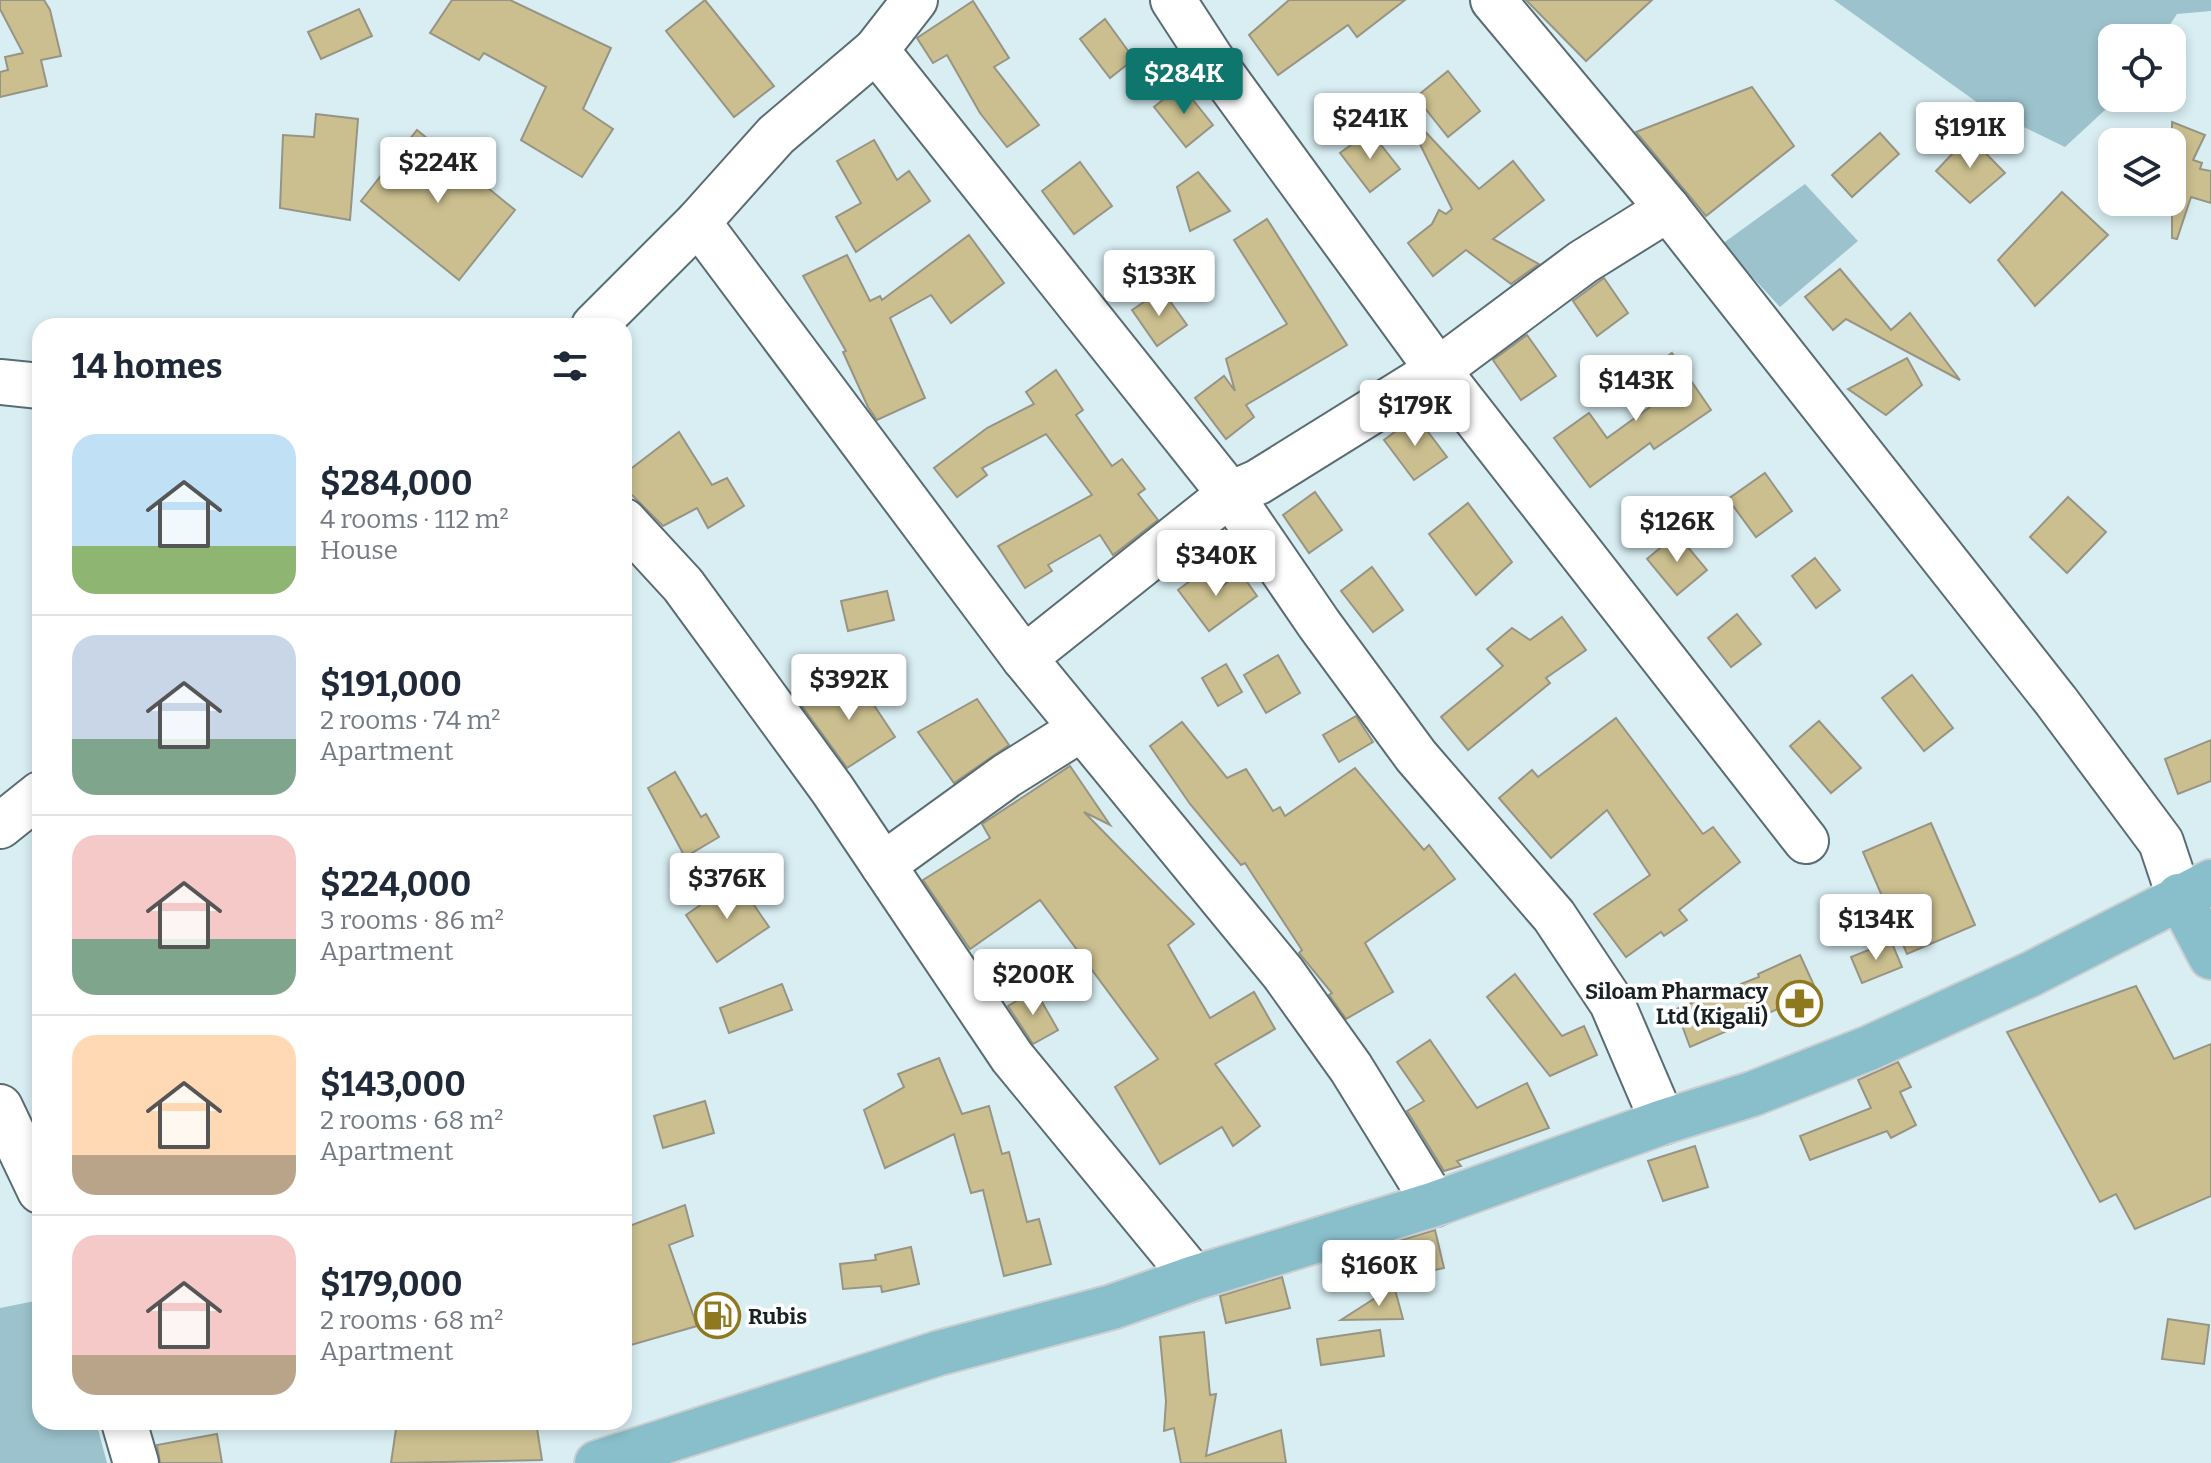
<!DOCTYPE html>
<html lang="en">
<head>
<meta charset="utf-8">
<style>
  :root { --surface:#fff; --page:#f2f2f3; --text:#1f2937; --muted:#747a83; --line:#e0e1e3; --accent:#0f766e }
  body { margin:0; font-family:Bitter,serif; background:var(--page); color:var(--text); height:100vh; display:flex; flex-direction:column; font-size:30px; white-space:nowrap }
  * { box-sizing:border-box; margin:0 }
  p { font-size:26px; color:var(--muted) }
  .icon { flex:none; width:44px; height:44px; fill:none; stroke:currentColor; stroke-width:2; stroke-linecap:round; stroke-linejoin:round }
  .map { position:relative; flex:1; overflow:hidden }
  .panel { position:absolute; left:32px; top:318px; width:600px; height:1112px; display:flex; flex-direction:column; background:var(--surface); border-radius:24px; box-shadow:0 4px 12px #0003 }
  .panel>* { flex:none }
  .tools { position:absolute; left:2098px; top:24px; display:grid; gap:16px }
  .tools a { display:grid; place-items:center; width:88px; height:88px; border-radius:16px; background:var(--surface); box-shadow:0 4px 12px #0003; font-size:40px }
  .price { position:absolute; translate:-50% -68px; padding:0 18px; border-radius:8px; background:#fff; color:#222; font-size:26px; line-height:52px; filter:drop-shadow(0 2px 4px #0008) }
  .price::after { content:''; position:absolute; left:50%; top:48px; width:24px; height:18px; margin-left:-12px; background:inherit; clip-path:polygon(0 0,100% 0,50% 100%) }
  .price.active { background:var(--accent); color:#fff }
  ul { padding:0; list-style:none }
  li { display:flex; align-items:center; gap:24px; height:200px; padding:0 40px }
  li+li { border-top:2px solid var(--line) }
  li span { display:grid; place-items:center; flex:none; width:224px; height:160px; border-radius:24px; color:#555 }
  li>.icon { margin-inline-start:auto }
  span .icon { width:96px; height:96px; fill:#fffc; stroke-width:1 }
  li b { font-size:34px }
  h2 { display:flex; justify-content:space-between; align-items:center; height:96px; padding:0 40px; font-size:34px }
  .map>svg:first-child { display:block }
  .green { fill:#9cc3cd }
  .building { fill:#cbbf8f; stroke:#989484; stroke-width:2 }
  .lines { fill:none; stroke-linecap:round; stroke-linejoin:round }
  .minor-casing { stroke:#596c71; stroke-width:48 }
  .major-casing { stroke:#cccecf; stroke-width:48 }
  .minor { stroke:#fff; stroke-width:44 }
  .major { stroke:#88bfcb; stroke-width:44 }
  .labels { text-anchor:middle; stroke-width:7; stroke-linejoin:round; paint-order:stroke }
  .poi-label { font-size:22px; font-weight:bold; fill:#192123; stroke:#fff; text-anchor:end }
</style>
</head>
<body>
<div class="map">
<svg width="2211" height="1463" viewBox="0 0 2211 1463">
  <rect width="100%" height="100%" fill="#d8eef3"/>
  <g class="green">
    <polygon points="1834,0 2211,0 2211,11 2177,14 2161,38 2112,38 2112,98 2118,98 2065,147 1985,108"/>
    <polygon points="1805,184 1858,241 1780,307 1722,244"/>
    <polygon points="40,1300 40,1422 96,1422 107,1463 0,1463 0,1308"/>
  </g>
  <g class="building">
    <polygon points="0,0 44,0 50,10 61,56 41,60 47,86 0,97 0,72 8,70 5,57 23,53 0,9"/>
    <polygon points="452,0 510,0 611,48 583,109 613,129 582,177 521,140 546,87 484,53 479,60 430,33"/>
    <polygon points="705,0 774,86 734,117 666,31"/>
    <polygon points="1289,0 1405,0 1357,37 1348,25 1278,75 1249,35"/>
    <polygon points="1526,0 1652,0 1586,61"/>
    <polygon points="973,1 1009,58 994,67 1039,125 1007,147 980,113 947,55 933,63 917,38"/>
    <polygon points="359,9 372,36 321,59 308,32"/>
    <polygon points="1105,19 1134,59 1110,78 1080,39"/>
    <polygon points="1448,71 1480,111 1448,137 1416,97"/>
    <polygon points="1181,85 1213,125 1186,147 1154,107"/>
    <polygon points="1752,87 1794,146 1706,216 1636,132"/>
    <polygon points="316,114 358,119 350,220 280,208 283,135 314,137"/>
    <polygon points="2172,122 2205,135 2193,160 2202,163 2200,169 2211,171 2211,203 2191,197 2177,239 2172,238"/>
    <polygon points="1418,124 1479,189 1513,161 1544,200 1493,239 1539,264 1511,284 1466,250 1433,276 1408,243 1432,224 1439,210 1446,214 1452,209 1412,128"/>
    <polygon points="417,130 515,210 459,280 361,201"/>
    <polygon points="1370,131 1400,169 1370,192 1340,153"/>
    <polygon points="1880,133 1899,154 1852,197 1832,175"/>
    <polygon points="1969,136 2005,173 1970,203 1936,171"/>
    <polygon points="874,140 897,180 909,171 930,201 856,252 836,217 861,203 837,161"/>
    <polygon points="1080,162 1112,206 1074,234 1042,191"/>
    <polygon points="1198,172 1230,211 1190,231 1177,187"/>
    <polygon points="2062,192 2108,235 2035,306 1998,260"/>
    <polygon points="1267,219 1347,345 1246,405 1254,417 1226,439 1195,398 1224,376 1235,391 1226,359 1287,324 1234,240"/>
    <polygon points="969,235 1004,283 951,323 931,295 890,318 925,398 877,420 868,407 843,352 846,351 803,276 847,255 870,301 880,296 882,300"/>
    <polygon points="1840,269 1891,330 1910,313 1960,380 1846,319 1833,330 1805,297"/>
    <polygon points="1604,278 1628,313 1597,336 1573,301"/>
    <polygon points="1162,290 1187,325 1157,346 1132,310"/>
    <polygon points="1527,335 1556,376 1521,400 1493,360"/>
    <polygon points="1672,353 1711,410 1654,449 1650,443 1590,487 1554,438 1589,413 1607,438 1650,407 1632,381"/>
    <polygon points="1907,358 1922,385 1886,415 1848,389"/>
    <polygon points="1056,370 1083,410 1076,415 1112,466 1122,459 1145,489 1138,494 1158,520 1113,555 1100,535 1048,565 1052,571 1025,588 998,546 1092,495 1046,434 982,468 987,475 957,497 934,468 987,428 1034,404 1026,392"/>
    <polygon points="1416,416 1447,457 1414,480 1384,440"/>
    <polygon points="679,432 712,485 727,478 744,506 708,528 697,508 663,526 624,487 624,474"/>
    <polygon points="1765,473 1792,511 1756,537 1728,499"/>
    <polygon points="1315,492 1342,530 1309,553 1283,515"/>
    <polygon points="2068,497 2106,532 2067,573 2030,537"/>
    <polygon points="1468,503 1512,562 1476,595 1429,534"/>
    <polygon points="1677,534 1707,570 1677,595 1647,559"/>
    <polygon points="1815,558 1840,590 1816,608 1792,576"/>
    <polygon points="1372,567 1403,610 1373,632 1341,591"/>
    <polygon points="1206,569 1220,588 1240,572 1257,596 1209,631 1178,590"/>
    <polygon points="887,591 894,620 848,631 841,601"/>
    <polygon points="1737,614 1761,644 1731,667 1708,638"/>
    <polygon points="1562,617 1586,650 1546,678 1550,683 1468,750 1441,717 1503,666 1487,649 1512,628 1530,640"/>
    <polygon points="1278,655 1300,693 1266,713 1244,675"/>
    <polygon points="1226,664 1242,692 1218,706 1202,678"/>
    <polygon points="1912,675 1953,728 1924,751 1882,698"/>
    <polygon points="858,681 895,737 847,768 802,706 844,683"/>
    <polygon points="977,699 1009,745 954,783 918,732"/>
    <polygon points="1356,716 1373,742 1339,762 1323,735"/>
    <polygon points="1616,718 1703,834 1713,827 1740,862 1679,910 1687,920 1664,936 1661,932 1626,957 1594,914 1650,875 1607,810 1551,858 1499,798 1532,770 1538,777"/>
    <polygon points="1819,721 1861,768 1831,793 1790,746"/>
    <polygon points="1182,722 1227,778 1246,769 1273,811 1280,807 1285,816 1355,768 1424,850 1429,845 1455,879 1365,943 1393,992 1346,1019 1329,995 1332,993 1299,953 1302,950 1245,863 1241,865 1190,804 1150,746"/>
    <polygon points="2211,740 2211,781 2178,794 2165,759"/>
    <polygon points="1070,766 1110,825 1084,812 1194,924 1168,945 1210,1018 1254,992 1275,1029 1215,1064 1260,1126 1233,1146 1222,1127 1160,1164 1115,1087 1158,1059 1040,900 970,949 923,880 990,838 982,824"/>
    <polygon points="675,772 701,817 706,814 719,837 685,857 648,788"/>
    <polygon points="1931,823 1975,925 1907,954 1863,852"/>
    <polygon points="737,880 769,927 717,962 686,915"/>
    <polygon points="1891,941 1902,967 1862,983 1851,957"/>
    <polygon points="1800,955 1817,992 1690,1047 1676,1009 1759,977 1758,974"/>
    <polygon points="1515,974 1562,1036 1584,1026 1597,1055 1550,1076 1487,997"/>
    <polygon points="782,984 792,1010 729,1033 720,1008"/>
    <polygon points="2136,986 2174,1059 2211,1044 2211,1196 2135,1229 2116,1194 2100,1202 2007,1032"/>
    <polygon points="1035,990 1058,1030 1033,1044 1008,1006"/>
    <polygon points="1430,1040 1477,1108 1527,1083 1549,1128 1457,1161 1461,1166 1444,1171 1407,1111 1424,1101 1397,1062"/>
    <polygon points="939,1058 962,1114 989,1106 1002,1154 1009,1152 1027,1222 1039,1219 1051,1264 1004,1276 983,1190 971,1193 954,1134 885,1168 864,1110 904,1087 898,1074"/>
    <polygon points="1898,1062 1911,1087 1900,1092 1916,1125 1891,1138 1887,1131 1810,1160 1800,1136 1871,1108 1858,1080"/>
    <polygon points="705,1101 714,1133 663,1148 654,1116"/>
    <polygon points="1695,1146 1708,1187 1663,1201 1648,1161"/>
    <polygon points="685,1205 693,1236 669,1245 697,1326 624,1347 624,1228"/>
    <polygon points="1435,1230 1444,1268 1403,1277 1395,1242"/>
    <polygon points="911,1247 919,1284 882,1292 881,1286 843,1289 840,1264 876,1260 875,1255"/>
    <polygon points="1282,1277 1290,1308 1226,1323 1220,1296"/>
    <polygon points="1394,1286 1403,1319 1341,1320"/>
    <polygon points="2168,1319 2209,1325 2204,1364 2162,1359"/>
    <polygon points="1380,1330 1384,1356 1321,1365 1317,1339"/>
    <polygon points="1204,1332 1210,1395 1216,1394 1206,1456 1281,1430 1286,1463 1181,1463 1174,1428 1164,1431 1166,1401 1160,1337"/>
    <polygon points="397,1422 536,1422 542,1460 391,1463"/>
    <polygon points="217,1434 222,1463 160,1463 157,1445"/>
  </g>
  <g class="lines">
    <defs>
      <g id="minor">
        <polyline points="1173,0 1212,60 1438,370 1806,841"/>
        <polyline points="1493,0 1668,209 2056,701 2161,842 2179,896"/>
        <polyline points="876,50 1230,494 1319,624 1416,756 1554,916 1612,1003 1663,1122"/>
        <polyline points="698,222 1024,658 1283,973 1351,1068 1435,1204"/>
        <polyline points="594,326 698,222 776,135 876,50 915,0"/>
        <polyline points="0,382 40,386"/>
        <polyline points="624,521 683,585 832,789 1012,1057 1194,1278"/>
        <polyline points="1024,658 1230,494 1258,482 1438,370 1583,262 1668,209"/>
        <polyline points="0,826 40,794"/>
        <polyline points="883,865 1006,776 1081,729"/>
        <polyline points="0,1107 40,1191"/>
        <polyline points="124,1422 136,1463"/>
      </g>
      <g id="major">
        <polyline points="2179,896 2211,957"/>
        <polyline points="597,1463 939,1353 1112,1307 1194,1278 1435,1204 1663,1122 1752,1094 1869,1048 2031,974 2211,882"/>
      </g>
    </defs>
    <use href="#minor" class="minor-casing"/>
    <use href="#major" class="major-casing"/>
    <use href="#minor" class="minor"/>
    <use href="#major" class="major"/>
  </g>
  <defs>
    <symbol id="pharmacy-ring" viewBox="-11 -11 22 22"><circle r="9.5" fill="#fff" stroke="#8e791e" stroke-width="1.5"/><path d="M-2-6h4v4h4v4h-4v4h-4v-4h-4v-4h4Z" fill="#8e791e"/></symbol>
    <symbol id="fuel-ring" viewBox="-11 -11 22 22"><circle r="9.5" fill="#fff" stroke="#8e791e" stroke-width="1.5"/><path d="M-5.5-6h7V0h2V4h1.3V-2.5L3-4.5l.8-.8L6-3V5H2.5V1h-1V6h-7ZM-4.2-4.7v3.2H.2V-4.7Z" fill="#8e791e"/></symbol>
  </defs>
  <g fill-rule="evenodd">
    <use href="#pharmacy-ring" x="1774" y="978" width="51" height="51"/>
    <use href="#fuel-ring" x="692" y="1290" width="51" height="51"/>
  </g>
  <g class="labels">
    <g class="poi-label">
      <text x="1768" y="999">Siloam Pharmacy<tspan x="1768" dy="25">Ltd (Kigali)</tspan></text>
      <text x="748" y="1324" text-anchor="start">Rubis</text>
    </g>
  </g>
</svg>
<div class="tools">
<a><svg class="icon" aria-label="locate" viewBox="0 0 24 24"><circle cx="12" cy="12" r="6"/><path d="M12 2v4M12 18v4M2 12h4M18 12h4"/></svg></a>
<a><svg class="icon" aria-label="layers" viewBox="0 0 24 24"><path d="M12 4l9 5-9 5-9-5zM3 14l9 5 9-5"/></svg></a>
</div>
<b class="price active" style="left:1184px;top:116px">$284K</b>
<b class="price" style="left:1370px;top:161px">$241K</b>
<b class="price" style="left:1970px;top:170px">$191K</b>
<b class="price" style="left:438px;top:205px">$224K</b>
<b class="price" style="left:1159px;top:318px">$133K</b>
<b class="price" style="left:1636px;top:423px">$143K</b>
<b class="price" style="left:1415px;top:448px">$179K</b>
<b class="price" style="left:1677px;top:564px">$126K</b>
<b class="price" style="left:1216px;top:598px">$340K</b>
<b class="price" style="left:849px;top:722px">$392K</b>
<b class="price" style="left:727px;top:921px">$376K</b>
<b class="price" style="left:1876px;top:962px">$134K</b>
<b class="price" style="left:1033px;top:1017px">$200K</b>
<b class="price" style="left:1379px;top:1308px">$160K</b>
<section class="panel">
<h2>14 homes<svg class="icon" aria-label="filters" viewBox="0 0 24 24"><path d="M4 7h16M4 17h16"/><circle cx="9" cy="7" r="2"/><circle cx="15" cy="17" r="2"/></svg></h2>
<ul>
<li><span style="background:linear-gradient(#bfe0f5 70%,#8fb573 0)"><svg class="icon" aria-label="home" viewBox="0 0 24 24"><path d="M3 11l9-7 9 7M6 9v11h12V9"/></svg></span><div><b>$284,000</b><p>4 rooms · 112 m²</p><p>House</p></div></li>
<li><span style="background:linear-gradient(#c9d6e8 65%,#7fa58c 0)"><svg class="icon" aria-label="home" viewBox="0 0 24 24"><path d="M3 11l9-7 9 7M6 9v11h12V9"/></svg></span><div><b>$191,000</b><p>2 rooms · 74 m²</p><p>Apartment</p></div></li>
<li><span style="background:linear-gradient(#f6c9c9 65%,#7fa58c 0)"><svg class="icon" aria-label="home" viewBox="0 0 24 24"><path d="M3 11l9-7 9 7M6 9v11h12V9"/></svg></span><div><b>$224,000</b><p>3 rooms · 86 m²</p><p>Apartment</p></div></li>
<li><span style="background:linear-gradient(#ffd9b3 75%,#b9a48a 0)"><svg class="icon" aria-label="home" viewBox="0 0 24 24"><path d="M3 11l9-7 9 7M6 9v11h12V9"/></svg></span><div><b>$143,000</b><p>2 rooms · 68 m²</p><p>Apartment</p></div></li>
<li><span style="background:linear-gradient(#f6c9c9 75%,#b9a48a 0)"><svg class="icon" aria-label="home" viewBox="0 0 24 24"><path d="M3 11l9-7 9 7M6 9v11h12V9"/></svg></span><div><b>$179,000</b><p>2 rooms · 68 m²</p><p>Apartment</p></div></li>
</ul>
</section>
</div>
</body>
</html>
